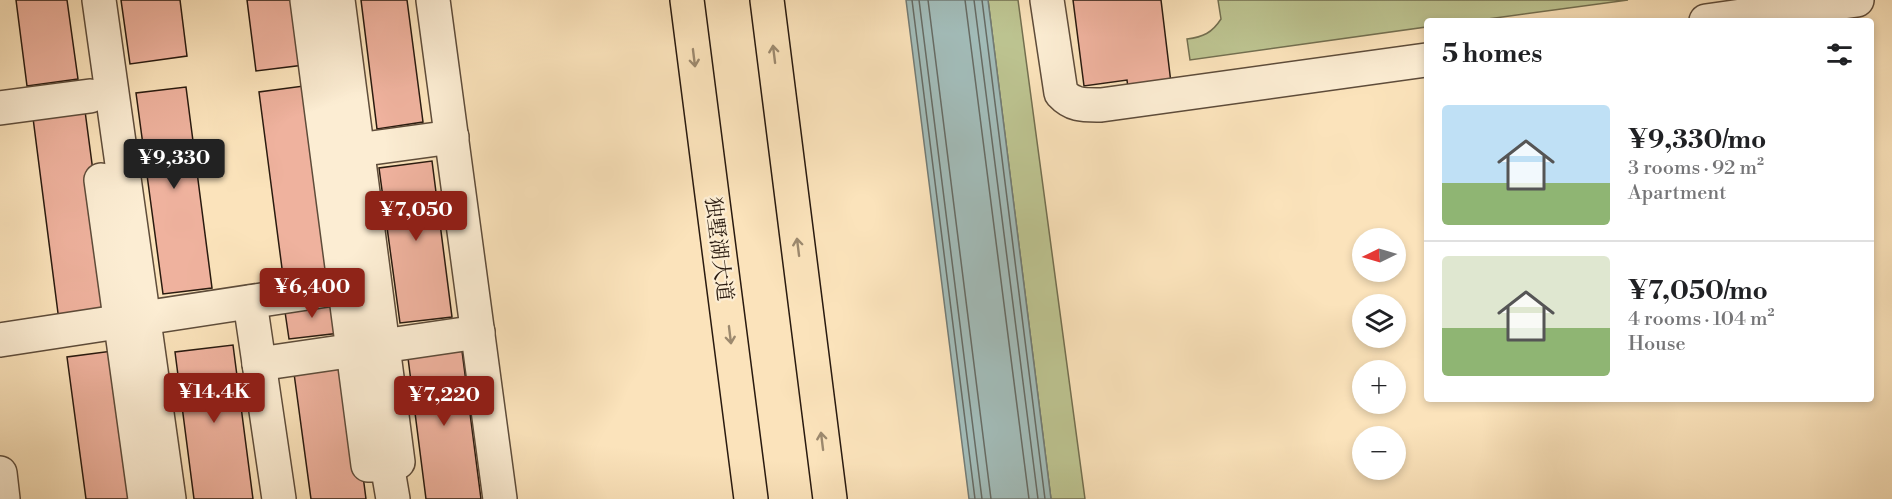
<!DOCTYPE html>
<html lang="en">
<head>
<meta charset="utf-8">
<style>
  :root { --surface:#fff; --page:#f2f2f2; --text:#202124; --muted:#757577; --line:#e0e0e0; --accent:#8f2418 }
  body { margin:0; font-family:"Libre Bodoni","Noto Serif SC",serif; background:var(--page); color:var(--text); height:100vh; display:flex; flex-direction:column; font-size:22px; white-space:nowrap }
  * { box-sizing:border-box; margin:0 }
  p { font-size:20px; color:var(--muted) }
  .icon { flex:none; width:33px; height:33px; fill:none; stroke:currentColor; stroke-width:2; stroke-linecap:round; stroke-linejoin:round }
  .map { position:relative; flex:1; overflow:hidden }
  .side { position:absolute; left:1424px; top:18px; width:450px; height:384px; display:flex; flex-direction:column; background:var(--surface); border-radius:6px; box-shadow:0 3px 9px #0003 }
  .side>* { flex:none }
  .needle { width:39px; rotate:265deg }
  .controls { position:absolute; left:1352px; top:228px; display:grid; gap:12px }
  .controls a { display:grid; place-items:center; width:54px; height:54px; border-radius:50%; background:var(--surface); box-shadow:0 3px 9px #0003; font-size:30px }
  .price { position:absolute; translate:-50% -51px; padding:0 14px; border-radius:6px; background:var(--accent); color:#fff; font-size:20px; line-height:39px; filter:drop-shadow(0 2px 3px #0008) }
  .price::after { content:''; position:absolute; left:50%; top:36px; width:18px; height:14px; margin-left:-9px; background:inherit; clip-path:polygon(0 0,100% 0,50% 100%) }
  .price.current { background:#222; color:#fff }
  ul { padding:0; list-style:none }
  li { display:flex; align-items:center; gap:18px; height:150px; padding:0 18px }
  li+li { border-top:2px solid var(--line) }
  li span { display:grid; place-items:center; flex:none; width:168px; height:120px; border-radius:6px; color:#555 }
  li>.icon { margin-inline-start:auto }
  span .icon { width:72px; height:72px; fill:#fffc; stroke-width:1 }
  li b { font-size:26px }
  h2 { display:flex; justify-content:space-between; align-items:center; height:72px; padding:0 18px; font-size:26px }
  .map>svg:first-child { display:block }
  .green { fill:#bdc491; stroke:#736f50; stroke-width:1.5 }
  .water { fill:#a2bcb9; stroke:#727b75; stroke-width:1.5 }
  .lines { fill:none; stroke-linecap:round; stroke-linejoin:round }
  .shore { stroke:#666b64; stroke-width:1.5 }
  .building { fill:#efb29e; stroke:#291a0f; stroke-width:1.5 }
  .minor-casing { stroke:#5e4c3a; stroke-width:36 }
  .major-casing { stroke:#291a0f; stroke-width:36 }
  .minor { stroke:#fcedd3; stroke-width:33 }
  .major { stroke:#fbe3bb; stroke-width:33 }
  .oneway { stroke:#9c896e }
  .labels { text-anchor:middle; stroke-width:4.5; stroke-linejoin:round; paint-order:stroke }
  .street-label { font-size:21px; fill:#291a0f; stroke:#fcedd3 }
</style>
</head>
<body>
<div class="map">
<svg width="1892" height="499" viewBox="0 0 1892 499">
  <rect width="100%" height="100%" fill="#fbe3bb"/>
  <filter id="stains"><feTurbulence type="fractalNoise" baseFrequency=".00333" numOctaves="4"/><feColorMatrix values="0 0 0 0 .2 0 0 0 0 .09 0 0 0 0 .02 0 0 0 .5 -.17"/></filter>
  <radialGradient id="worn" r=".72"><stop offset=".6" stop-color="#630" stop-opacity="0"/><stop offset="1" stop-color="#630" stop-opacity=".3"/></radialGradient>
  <g class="green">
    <polygon points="988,0 1018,0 1085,499 1051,499"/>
    <path d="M1218,0H1628L1473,21H1426V27L1190,60L1187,39C1203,37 1212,33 1221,19Z"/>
  </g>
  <polygon class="water" points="906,0 988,0 1051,499 969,499"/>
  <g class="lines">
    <g class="shore">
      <polyline points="912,0 975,499"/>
      <polyline points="919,0 982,499"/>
      <polyline points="928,0 991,499"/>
      <polyline points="965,0 1029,499"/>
      <polyline points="974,0 1038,499"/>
      <polyline points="982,0 1045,499"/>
    </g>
  </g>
  <g class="building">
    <polygon points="16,0 67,0 78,79 27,86"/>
    <polygon points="121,0 180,0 187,56 130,64"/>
    <polygon points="247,0 296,0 304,65 256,71"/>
    <polygon points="361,0 407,0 423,122 377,129"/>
    <polygon points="1073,0 1161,0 1171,83 1128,88 1127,80 1084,86"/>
    <polygon points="311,85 335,270 283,276 259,92"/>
    <polygon points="186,87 212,288 163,294 136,93"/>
    <polygon points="85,111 112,314 59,321 33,118"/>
    <polygon points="432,161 452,317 400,323 379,168"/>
    <polygon points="335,299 340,333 289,339 284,305"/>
    <polygon points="233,345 253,499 194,499 175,352"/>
    <polygon points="120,350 139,499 86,499 67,357"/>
    <polygon points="462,351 481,499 426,499 408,358"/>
    <polygon points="348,359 366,499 311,499 293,366"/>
  </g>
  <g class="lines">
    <defs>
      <g id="minor">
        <polyline points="99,0 169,499"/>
        <polyline points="307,0 368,465 387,464 393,499"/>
        <polyline points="338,0 398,462 387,464"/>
        <polyline points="433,0 500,499"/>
        <path d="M1047,0L1061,93C1073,106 1084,105 1101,105L1426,60"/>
        <polyline points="1706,21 1857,0"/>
        <polyline points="0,108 90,96"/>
        <polyline points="335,153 452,137"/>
        <polyline points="101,180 145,499"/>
        <polyline points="250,302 279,499"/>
        <polyline points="0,340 366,284"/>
        <polyline points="259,364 478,332"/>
        <polyline points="0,473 3,499"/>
      </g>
      <g id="major">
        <polyline points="687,0 751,499"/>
        <polyline points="767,0 830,499"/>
      </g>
    </defs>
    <use href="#minor" class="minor-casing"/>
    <use href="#major" class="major-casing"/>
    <use href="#minor" class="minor"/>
    <use href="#major" class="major"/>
  </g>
  <defs><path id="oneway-shaft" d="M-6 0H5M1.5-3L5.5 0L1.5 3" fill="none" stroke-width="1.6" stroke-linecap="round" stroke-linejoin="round" transform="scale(1.5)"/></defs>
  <g class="oneway">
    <use href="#oneway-shaft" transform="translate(774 54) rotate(-97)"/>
    <use href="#oneway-shaft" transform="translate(694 58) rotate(83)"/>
    <use href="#oneway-shaft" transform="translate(798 247) rotate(-97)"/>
    <use href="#oneway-shaft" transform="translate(730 335) rotate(83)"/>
    <use href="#oneway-shaft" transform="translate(822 441) rotate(-97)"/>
  </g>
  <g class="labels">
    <g class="street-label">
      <text transform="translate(719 249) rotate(83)" y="7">独墅湖大道</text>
    </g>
  </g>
  <rect width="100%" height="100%" filter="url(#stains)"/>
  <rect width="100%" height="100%" fill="url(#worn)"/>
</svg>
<div class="controls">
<a><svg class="needle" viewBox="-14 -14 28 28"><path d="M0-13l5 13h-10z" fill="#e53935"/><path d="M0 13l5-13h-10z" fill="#757577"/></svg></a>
<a><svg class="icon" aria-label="layers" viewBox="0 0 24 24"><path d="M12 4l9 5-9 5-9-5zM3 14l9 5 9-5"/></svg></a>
<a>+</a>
<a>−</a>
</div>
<b class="price current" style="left:174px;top:190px">¥9,330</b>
<b class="price" style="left:416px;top:242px">¥7,050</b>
<b class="price" style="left:312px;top:319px">¥6,400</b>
<b class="price" style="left:214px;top:424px">¥14.4K</b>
<b class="price" style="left:444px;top:427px">¥7,220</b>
<section class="side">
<h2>5 homes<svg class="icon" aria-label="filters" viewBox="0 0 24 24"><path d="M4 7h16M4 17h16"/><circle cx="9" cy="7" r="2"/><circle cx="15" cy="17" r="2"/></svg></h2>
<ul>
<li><span style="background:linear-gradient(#bfe0f5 65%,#8fb573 0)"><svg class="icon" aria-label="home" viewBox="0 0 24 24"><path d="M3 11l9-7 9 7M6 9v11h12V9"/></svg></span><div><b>¥9,330/mo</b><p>3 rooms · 92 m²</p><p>Apartment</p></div></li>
<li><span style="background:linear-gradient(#dfe7d0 60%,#8fb573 0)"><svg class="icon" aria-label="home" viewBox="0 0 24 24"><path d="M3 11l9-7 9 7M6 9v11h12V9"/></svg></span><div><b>¥7,050/mo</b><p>4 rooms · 104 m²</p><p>House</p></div></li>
</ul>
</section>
</div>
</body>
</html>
